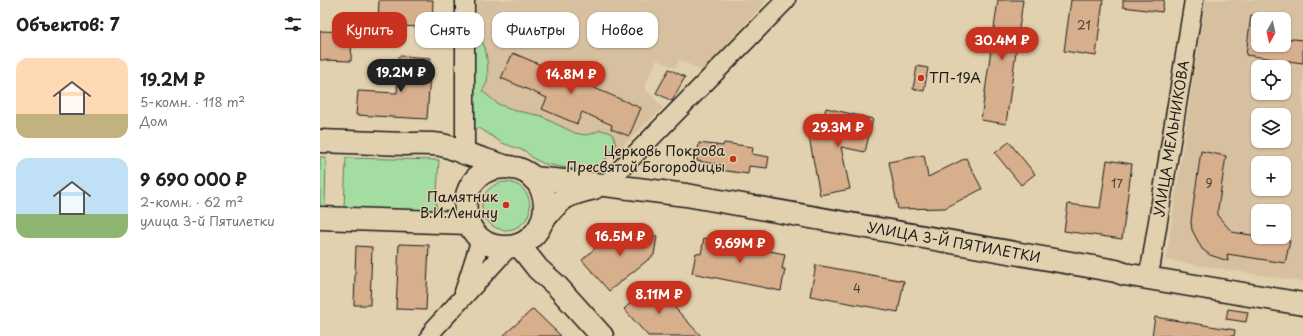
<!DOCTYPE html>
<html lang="ru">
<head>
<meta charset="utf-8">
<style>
  :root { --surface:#fff; --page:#f2f2f2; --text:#202124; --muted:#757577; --accent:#c8321e }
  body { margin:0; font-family:"Playpen Sans",sans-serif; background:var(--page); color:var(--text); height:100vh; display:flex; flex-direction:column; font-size:15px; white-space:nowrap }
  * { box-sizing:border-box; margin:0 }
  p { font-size:13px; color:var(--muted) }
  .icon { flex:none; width:22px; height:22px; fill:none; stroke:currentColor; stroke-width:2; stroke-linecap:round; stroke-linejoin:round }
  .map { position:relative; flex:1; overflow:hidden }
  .sheet { display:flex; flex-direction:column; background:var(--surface); width:320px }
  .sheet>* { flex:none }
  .top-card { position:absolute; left:12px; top:12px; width:380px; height:36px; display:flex; gap:8px }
  .needle { width:26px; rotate:188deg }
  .tools { position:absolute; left:931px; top:12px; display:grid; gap:8px }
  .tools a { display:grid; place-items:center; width:40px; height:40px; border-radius:8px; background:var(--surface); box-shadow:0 1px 3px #0004; font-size:20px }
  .price { position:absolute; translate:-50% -34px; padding:0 9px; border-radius:14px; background:var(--accent); color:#fff; font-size:13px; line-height:26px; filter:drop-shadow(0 1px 2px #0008) }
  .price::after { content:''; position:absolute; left:50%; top:24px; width:12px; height:9px; margin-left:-6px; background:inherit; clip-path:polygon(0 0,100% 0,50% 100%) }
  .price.current { background:#222; color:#fff }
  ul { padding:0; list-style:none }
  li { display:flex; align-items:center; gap:12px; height:100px; padding:0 16px }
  li span { display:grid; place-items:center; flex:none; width:112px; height:80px; border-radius:12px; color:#555 }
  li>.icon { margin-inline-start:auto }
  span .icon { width:48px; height:48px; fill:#fffc; stroke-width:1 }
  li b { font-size:17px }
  h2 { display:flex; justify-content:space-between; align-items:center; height:48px; padding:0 16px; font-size:17px }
  .tag { padding:0 14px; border-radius:12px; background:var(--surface); box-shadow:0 1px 3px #0004; font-size:14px; line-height:36px }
  .tag.current { background:var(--accent); color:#fff }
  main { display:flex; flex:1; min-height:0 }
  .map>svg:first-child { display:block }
  .built { fill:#d7c09f; fill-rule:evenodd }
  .green { fill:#a4dda1; stroke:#607c5e }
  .building { fill:#d7af8c; stroke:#1c1c1c }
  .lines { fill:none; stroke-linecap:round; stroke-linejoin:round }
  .minor-casing { stroke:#1c1c1c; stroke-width:21 }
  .major-casing { stroke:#1c1c1c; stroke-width:25 }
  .minor { stroke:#e2d1ae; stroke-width:18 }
  .major { stroke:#e2d1ae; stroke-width:22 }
  .poi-dot { fill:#c8321e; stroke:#e2d1ae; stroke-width:1.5 }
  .labels { text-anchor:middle; stroke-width:3; stroke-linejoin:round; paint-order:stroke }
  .number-label { font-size:12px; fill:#4b4138 }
  .poi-label { font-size:14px; fill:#1c1c1c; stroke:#e2d1ae; text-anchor:end }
  .street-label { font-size:14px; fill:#1c1c1c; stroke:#e2d1ae }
</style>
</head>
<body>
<main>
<section class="sheet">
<h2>Объектов: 7<svg class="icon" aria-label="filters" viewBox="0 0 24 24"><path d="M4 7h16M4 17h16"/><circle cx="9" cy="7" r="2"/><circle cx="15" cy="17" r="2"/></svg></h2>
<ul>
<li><span style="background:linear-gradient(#ffd9b3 70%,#c2b280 0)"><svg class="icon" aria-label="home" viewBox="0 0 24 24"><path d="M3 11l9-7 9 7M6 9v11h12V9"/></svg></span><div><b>19.2M ₽</b><p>5-комн. · 118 m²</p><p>Дом</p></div></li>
<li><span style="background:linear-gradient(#bfe0f5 70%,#8fb573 0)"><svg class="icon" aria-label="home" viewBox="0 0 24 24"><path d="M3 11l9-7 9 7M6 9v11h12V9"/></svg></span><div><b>9 690 000 ₽</b><p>2-комн. · 62 m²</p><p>улица 3-й Пятилетки</p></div></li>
</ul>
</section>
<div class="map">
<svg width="983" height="336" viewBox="0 0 983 336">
  <rect width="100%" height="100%" fill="#e2d1ae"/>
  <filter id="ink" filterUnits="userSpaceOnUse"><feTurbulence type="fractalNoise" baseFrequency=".025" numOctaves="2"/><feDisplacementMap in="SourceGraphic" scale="8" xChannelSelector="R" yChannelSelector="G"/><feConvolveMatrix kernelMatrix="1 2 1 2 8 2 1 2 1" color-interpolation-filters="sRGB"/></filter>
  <g filter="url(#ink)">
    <g class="built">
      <polygon points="156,0 447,0 383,71 359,60 355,68 337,60 324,87 343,108 267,180 152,121"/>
      <path d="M885,0H983V282L846,260ZM938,19H964V45H938ZM938,67H964V93H938ZM938,115H964V141H938ZM938,163H964V189H938ZM938,211H964V237H938Z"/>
    </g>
    <g class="green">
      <path d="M154,39C157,40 161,41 163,43C167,49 169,75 167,82C166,85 164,88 162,91L178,104L197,111L222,116L226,119L255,133L265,135L271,134L280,130L289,132L293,135L296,145C294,150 288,153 286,158C284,162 284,166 281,170L270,172L225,164L214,159L205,151L182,143L161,129L150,127V40Z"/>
      <polygon points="0,157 6,157 5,208 0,208"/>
      <polygon points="26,158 119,160 116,210 24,208"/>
      <circle cx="186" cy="206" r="24"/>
    </g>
    <g class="building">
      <polygon points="59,0 113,0 112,30 101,30 101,27 58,25"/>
      <polygon points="678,0 703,0 686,124 661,120"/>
      <polygon points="751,0 783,0 776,56 744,51"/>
      <polygon points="803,0 844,0 842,12 803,7"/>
      <polygon points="931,15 938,16 938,45 964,45 964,38 983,40 983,63 926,55"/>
      <polygon points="0,31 32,32 31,61 0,60"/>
      <polygon points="193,53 321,108 309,136 291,129 292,125 262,112 257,124 222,109 227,98 181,78"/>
      <polygon points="79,56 111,58 107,119 36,115 38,91 77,93"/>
      <polygon points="597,66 608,68 604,91 593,89"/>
      <polygon points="349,69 365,77 352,101 336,93"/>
      <polygon points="506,108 553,119 545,152 521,147 530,189 500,195 489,137 500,134"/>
      <polygon points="689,142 715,174 701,185 675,153"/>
      <polygon points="379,143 403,146 404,143 433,147 432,154 449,157 447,168 429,166 428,174 400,170 401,165 377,161"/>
      <polygon points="881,151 906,156 897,215 912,232 938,236 938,237 970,241 965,263 907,254 908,261 890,255 882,249 872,230 871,221"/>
      <polygon points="604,155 608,177 646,158 662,189 625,208 578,209 569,162"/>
      <polygon points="787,160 812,164 802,239 744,231 748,204 780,208"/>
      <polygon points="301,232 337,236 334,255 289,291 262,260 284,240"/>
      <polygon points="384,238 465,254 462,269 465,269 461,291 372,273 376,253 381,254"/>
      <polygon points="79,244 109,245 106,310 76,309"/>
      <polygon points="36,246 52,247 50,305 34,305"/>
      <polygon points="496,265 584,281 578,312 490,296"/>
      <polygon points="332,283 381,336 328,336 304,309"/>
      <polygon points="213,309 241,336 183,336"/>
      <polygon points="908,309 928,312 926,322 906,319"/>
      <polygon points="835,317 915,330 914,336 832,336"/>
    </g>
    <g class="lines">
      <defs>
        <g id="minor">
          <polyline points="145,153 145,0"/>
          <polyline points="285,185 466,0"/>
          <path id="s1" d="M826,277L831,264L874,0"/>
          <polyline points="144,292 161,239"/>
          <polyline points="110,336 114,329 189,247"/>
        </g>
        <g id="major">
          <path d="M0,141C28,142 57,143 85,144C97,144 110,143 121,145C130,146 138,151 147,154C160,158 174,163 187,167C191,168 195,168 199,169C242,185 228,250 182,247C137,245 132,175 177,168C181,167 186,167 190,167"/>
          <path id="s2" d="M213,178L285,185L366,195L796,271L804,274L983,304"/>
          <polyline points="0,218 148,223"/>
          <path d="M224,219C243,196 245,195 274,188"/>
          <polyline points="199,245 218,269 236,285 282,336"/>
        </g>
      </defs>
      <use href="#minor" class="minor-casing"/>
      <use href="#major" class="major-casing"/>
      <use href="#minor" class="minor"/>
      <use href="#major" class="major"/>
    </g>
  </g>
  <g class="poi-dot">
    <circle cx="601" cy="78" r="4"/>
    <circle cx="413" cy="159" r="4"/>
    <circle cx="186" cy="205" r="4"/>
  </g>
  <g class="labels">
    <g class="number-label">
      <text x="764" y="30">21</text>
      <text x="797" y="188">17</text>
      <text x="889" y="188">9</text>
      <text x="537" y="293">4</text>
    </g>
    <g class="poi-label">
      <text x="609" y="83" text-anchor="start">ТП-19А</text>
      <text x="405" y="156">Церковь Покрова<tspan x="405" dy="16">Пресвятой Богородицы</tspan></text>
      <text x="178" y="202">Памятник<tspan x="178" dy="16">В.И.Ленину</tspan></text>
    </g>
    <g class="street-label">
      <text dy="5" stroke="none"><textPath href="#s1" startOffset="141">УЛИЦА МЕЛЬНИКОВА</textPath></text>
      <text dy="5" stroke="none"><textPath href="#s2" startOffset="426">УЛИЦА 3-Й ПЯТИЛЕТКИ</textPath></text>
    </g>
  </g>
</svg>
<div class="tools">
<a><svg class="needle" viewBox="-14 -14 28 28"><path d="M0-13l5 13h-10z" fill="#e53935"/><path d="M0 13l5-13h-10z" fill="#757577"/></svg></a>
<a><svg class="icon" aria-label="locate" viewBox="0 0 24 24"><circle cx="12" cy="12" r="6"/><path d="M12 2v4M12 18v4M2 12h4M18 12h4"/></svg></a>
<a><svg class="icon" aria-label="layers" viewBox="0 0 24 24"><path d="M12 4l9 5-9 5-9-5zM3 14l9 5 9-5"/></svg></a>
<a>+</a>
<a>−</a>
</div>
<b class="price" style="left:682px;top:61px">30.4M ₽</b>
<b class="price current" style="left:81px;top:93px">19.2M ₽</b>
<b class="price" style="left:251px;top:95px">14.8M ₽</b>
<b class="price" style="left:518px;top:148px">29.3M ₽</b>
<b class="price" style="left:300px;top:257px">16.5M ₽</b>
<b class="price" style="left:420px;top:264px">9.69M ₽</b>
<b class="price" style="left:339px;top:315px">8.11M ₽</b>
<div class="top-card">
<a class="tag current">Купить</a>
<a class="tag">Снять</a>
<a class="tag">Фильтры</a>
<a class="tag">Новое</a>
</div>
</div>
</main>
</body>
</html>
